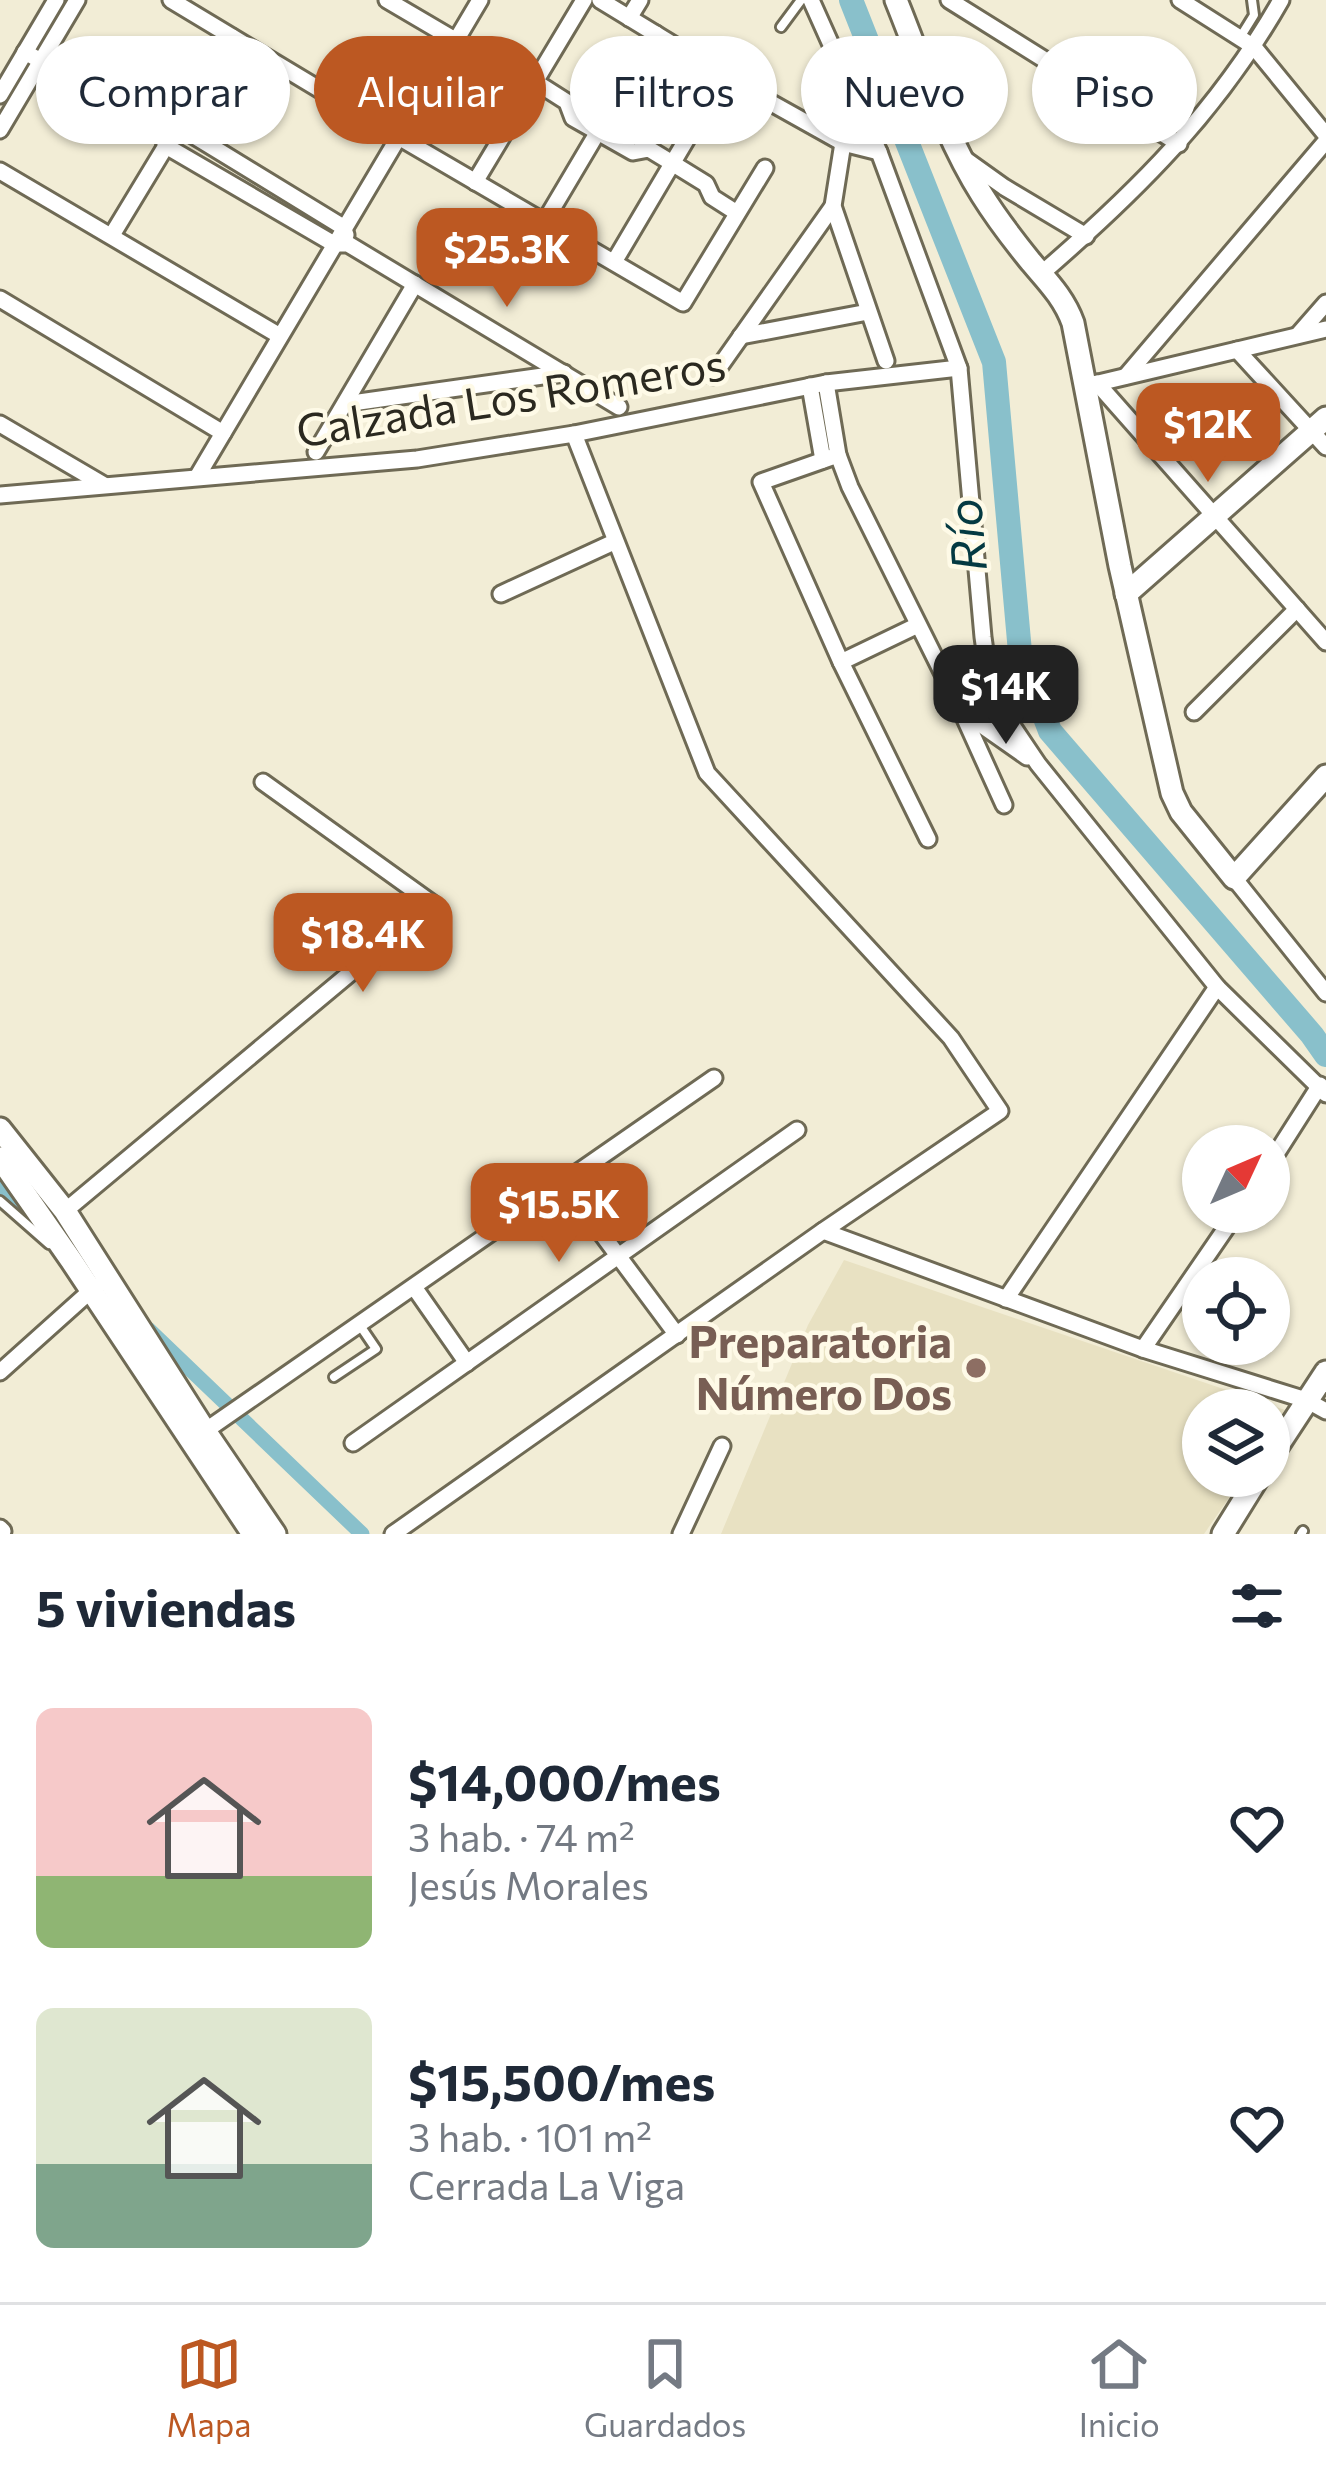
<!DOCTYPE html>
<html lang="es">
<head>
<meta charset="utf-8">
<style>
  :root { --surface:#fff; --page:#f6f6f7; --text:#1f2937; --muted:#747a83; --line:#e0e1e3; --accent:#bc5822 }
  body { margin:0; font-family:Commissioner,sans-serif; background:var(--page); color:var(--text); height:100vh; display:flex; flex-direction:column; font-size:45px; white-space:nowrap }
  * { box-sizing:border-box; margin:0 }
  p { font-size:39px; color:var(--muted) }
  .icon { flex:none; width:66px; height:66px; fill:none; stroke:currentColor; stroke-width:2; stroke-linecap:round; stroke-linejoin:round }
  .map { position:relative; height:1534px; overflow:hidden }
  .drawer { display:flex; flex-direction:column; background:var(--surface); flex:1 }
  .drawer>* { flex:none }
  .top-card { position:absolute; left:36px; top:36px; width:1254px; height:108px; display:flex; gap:24px }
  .needle { width:78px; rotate:46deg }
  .tools { position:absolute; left:1182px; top:1125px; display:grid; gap:24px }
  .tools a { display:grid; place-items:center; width:108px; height:108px; border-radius:50%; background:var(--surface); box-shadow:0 3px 9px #0004; font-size:60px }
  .price { position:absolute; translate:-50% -102px; padding:0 27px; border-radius:24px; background:var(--accent); color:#fff; font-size:39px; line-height:78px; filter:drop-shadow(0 3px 6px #0008) }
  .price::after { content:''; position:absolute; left:50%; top:72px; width:36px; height:27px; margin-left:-18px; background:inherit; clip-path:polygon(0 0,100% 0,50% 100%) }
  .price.on { background:#222; color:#fff }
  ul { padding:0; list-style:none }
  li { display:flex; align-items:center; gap:36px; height:300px; padding:0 36px }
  li span { display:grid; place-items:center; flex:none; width:336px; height:240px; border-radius:18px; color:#555 }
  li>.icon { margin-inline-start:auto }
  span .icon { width:144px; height:144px; fill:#fffc; stroke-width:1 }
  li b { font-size:51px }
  h2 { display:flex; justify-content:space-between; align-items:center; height:144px; padding:0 36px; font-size:51px }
  .tag { padding:0 42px; border-radius:54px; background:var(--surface); box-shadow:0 3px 9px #0004; font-size:42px; line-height:108px }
  .tag.on { background:var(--accent); color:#fff }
  .tabs { display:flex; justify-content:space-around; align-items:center; height:168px; border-top:3px solid var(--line); background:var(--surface); font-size:33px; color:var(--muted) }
  .tabs a { display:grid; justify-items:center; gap:6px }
  .tabs .on { color:var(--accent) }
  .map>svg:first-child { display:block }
  .built { fill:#e8e1c2 }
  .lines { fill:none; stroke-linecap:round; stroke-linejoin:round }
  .canal { stroke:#89c0cb; stroke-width:15 }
  .river { stroke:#89c0cb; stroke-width:24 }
  .lane-casing { stroke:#6f6a55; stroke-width:14 }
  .street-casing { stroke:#6f6a55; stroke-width:21 }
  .secondary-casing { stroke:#6f6a55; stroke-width:27 }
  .lane { stroke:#fff; stroke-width:8 }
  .street { stroke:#fff; stroke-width:15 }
  .secondary { stroke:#fff; stroke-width:21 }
  .education-dot { fill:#8d6e63; stroke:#fefae7; stroke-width:4.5 }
  .labels { text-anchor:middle; stroke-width:9; stroke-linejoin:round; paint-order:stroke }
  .street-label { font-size:45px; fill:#2b2920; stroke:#fefae7 }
  .education-label { font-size:45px; font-weight:bold; fill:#785e54; stroke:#fefae7; text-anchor:end }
  .water-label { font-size:48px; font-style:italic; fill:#043a42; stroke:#fefae7 }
</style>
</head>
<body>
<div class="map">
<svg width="1326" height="1534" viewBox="0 0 1326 1534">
  <rect width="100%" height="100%" fill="#f2edd6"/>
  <polygon class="built" points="844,1260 1288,1411 1269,1439 1269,1410 1203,1410 1203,1476 1244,1476 1204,1534 721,1534 808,1325"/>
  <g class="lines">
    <g class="canal">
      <polyline points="0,1188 36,1223"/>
      <polyline points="148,1329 362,1534"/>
    </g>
    <polyline class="river" points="851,0 994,362 1020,652 1050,731 1312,1035 1326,1055"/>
    <defs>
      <g id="lane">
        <polyline points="781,27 801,0"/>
        <polyline points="1241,36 1254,15 1252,0"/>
        <polyline points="0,1201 49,1244"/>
        <polyline points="334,1377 376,1349 359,1324"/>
        <polyline points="1301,1534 1303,1531"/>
      </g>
      <g id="street">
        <polyline points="171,0 397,136 683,303 765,168"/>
        <polyline points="387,0 455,40"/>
        <polyline points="600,0 741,86 843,143 879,152"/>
        <polyline points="811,0 879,152 959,368 983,637 989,680 1007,718 1038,764 1217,987 1326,1094"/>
        <polyline points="949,0 1179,144"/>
        <polyline points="1180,0 1254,47 1326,135"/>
        <polyline points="629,18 640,0"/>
        <polyline points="25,52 160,129 178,126 343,227 346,235"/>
        <polyline points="534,81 567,102 573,118 633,152 649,149 672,163 706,184 712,197 737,213"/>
        <polyline points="0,95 56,0"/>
        <polyline points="160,129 166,146 334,244 348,244 619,407"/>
        <polyline points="0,130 77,0"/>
        <polyline points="843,143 833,206 886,361"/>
        <polyline points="962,157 1004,187 1086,236"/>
        <polyline points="0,171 280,336"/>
        <polyline points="475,182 584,0"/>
        <polyline points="545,221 656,34"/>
        <polyline points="112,235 232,37"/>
        <polyline points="614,262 724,76"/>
        <path d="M1041,274C1137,191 1218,111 1281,0"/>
        <polyline points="0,299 223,433"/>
        <polyline points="1298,335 1326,303"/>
        <polyline points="741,336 868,312"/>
        <polyline points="1237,350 1326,447"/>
        <polyline points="713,376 833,206"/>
        <polyline points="1126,376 1326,141"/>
        <polyline points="826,383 838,455 850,487 961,710 1004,805"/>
        <polyline points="1097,383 1326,642"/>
        <polyline points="1090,385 1326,329"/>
        <polyline points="810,386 823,460"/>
        <polyline points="345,404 564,373"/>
        <polyline points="0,424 104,485"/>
        <polyline points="316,452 415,284"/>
        <polyline points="838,455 761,482 841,662 928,839"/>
        <polyline points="197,477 480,0"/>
        <polyline points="0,495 417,459 574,434 826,383 959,368"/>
        <polyline points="501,594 614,542"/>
        <polyline points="841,662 918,625"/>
        <polyline points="963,712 1027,757"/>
        <polyline points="1194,712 1297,609"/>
        <polyline points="1234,878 1326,993"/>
        <polyline points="1269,1165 1320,1085"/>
        <polyline points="564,1183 677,1335"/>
        <polyline points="65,1211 433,904 263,782"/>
        <polyline points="823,1231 1143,1349 1306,1400 1326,1411"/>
        <polyline points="414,1287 467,1363"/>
        <polyline points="1006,1299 1217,987"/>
        <polyline points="1143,1349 1237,1212"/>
        <polyline points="0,1372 96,1286"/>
        <polyline points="205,1431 714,1078"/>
        <polyline points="353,1443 797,1130"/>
        <polyline points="0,1528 3,1531"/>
        <polyline points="393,1534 823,1231 1000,1111 951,1038 707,773 574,434"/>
        <polyline points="681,1534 722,1446"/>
      </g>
      <g id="secondary">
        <path d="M896,0C922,64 945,137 982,195C997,219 1014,241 1031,262C1048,282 1064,298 1073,323L1120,566L1172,793L1181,812L1234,878L1326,776"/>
        <polyline points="1126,594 1326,418"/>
        <polyline points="0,1129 65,1211 205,1431 275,1534"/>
        <polyline points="0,1158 71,1260 253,1534"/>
        <polyline points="1269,1459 1326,1372"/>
        <polyline points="1223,1534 1259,1476"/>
      </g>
    </defs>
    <use href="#lane" class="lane-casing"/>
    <use href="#street" class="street-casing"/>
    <use href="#secondary" class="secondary-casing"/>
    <use href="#lane" class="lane"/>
    <use href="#street" class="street"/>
    <use href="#secondary" class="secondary"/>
  </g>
  <circle class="education-dot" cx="976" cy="1368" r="12"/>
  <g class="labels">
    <g class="street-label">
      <text transform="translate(511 398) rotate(-9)" y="16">Calzada Los Romeros</text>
    </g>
    <g class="education-label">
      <text x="952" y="1358">Preparatoria<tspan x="952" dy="52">Número Dos</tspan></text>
    </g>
    <g class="water-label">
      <text transform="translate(967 535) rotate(-95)" y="17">Río</text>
    </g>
  </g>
</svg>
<div class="tools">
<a><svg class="needle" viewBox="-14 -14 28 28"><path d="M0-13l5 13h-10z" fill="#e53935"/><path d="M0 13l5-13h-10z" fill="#747a83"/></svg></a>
<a><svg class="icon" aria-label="locate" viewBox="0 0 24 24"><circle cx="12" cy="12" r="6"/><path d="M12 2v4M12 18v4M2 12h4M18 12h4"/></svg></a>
<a><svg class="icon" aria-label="layers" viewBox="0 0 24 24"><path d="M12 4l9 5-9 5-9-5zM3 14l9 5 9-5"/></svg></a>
</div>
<b class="price" style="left:507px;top:310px">$25.3K</b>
<b class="price" style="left:1208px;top:485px">$12K</b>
<b class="price on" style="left:1006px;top:747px">$14K</b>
<b class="price" style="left:363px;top:995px">$18.4K</b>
<b class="price" style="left:559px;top:1265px">$15.5K</b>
<div class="top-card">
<a class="tag">Comprar</a>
<a class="tag on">Alquilar</a>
<a class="tag">Filtros</a>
<a class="tag">Nuevo</a>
<a class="tag">Piso</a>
</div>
</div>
<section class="drawer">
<h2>5 viviendas<svg class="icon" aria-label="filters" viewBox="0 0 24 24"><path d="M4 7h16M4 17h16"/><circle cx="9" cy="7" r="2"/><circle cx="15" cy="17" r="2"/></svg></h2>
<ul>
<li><span style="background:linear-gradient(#f6c9c9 70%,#8fb573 0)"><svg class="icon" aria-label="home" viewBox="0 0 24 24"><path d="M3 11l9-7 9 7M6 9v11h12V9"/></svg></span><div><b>$14,000/mes</b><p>3 hab. · 74 m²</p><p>Jesús Morales</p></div><svg class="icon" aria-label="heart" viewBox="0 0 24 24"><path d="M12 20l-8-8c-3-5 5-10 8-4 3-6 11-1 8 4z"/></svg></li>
<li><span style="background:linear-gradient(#dfe7d0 65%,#7fa58c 0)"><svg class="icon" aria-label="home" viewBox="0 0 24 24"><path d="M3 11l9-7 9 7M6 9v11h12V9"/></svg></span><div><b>$15,500/mes</b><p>3 hab. · 101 m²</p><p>Cerrada La Viga</p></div><svg class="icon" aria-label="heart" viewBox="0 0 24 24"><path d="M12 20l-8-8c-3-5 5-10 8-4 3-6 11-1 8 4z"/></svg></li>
</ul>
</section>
<nav class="tabs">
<a class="on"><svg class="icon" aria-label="map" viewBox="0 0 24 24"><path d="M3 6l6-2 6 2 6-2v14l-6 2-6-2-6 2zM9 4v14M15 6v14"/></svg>Mapa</a>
<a><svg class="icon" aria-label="saved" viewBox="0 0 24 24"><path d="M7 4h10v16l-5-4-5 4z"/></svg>Guardados</a>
<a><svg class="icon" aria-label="home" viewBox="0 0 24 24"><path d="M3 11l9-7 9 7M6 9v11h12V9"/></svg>Inicio</a>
</nav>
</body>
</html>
